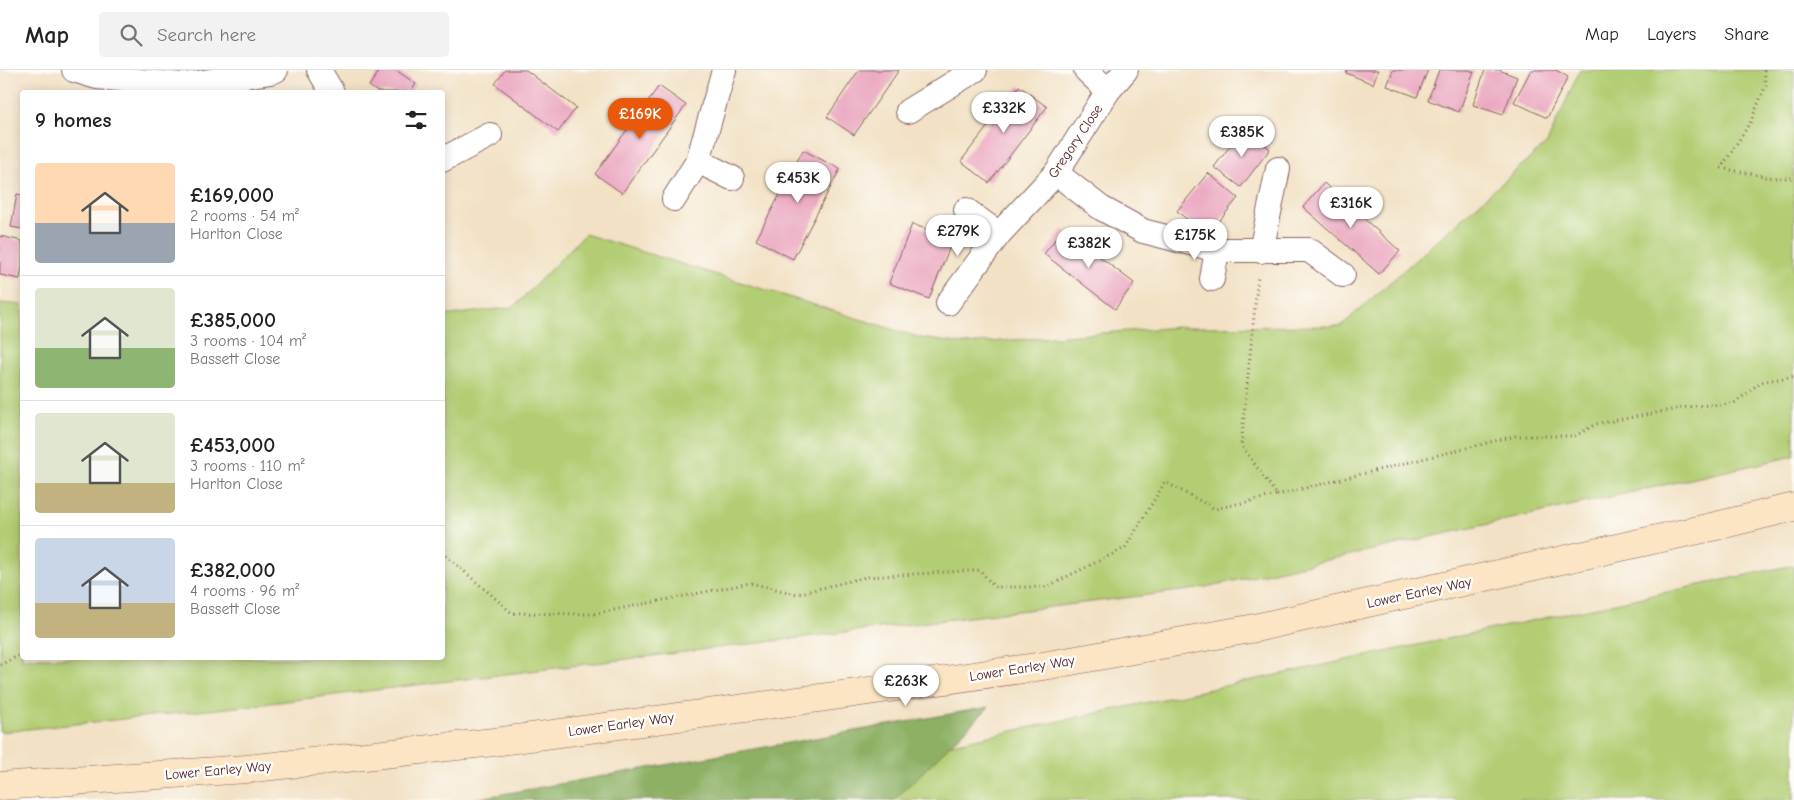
<!DOCTYPE html>
<html lang="en">
<head>
<meta charset="utf-8">
<style>
  :root { --surface:#fff; --page:#f2f2f2; --text:#222; --muted:#767676; --line:#e0e0e0; --accent:#ea580c }
  body { margin:0; font-family:"Comic Neue",sans-serif; background:var(--page); color:var(--text); height:100vh; display:flex; flex-direction:column; font-size:19px; white-space:nowrap }
  * { box-sizing:border-box; margin:0 }
  p { font-size:16px; color:var(--muted) }
  .icon { flex:none; width:28px; height:28px; fill:none; stroke:currentColor; stroke-width:2; stroke-linecap:round; stroke-linejoin:round }
  .map { position:relative; flex:1; overflow:hidden }
  .sheet { position:absolute; left:20px; top:20px; width:425px; height:570px; display:flex; flex-direction:column; background:var(--surface); border-radius:5px; box-shadow:0 2px 12px #0003 }
  .sheet>* { flex:none }
  .price { position:absolute; translate:-50% -42px; padding:0 11px; border-radius:18px; background:#fff; color:#222; font-size:16px; line-height:32px; filter:drop-shadow(0 1px 2px #0008) }
  .price::after { content:''; position:absolute; left:50%; top:30px; width:15px; height:11px; margin-left:-8px; background:inherit; clip-path:polygon(0 0,100% 0,50% 100%) }
  .price.selected { background:var(--accent); color:#fff }
  ul { padding:0; list-style:none }
  li { display:flex; align-items:center; gap:15px; height:125px; padding:0 15px }
  li+li { border-top:1px solid var(--line) }
  li span { display:grid; place-items:center; flex:none; width:140px; height:100px; border-radius:5px; color:#555 }
  li>.icon { margin-inline-start:auto }
  span .icon { width:60px; height:60px; fill:#fffc; stroke-width:1 }
  li b { font-size:21px }
  h2 { display:flex; justify-content:space-between; align-items:center; height:60px; padding:0 15px; font-size:21px }
  header { display:flex; align-items:center; gap:30px; box-sizing:border-box; height:70px; padding:0 25px; background:var(--surface); border-bottom:1px solid var(--line) }
  header strong { font-size:24px }
  nav { display:flex; gap:28px; margin-inline-start:auto; font-size:18px }
  .search { width:350px; height:45px; background:var(--page); display:flex; align-items:center; gap:12px; box-sizing:border-box; padding:0 18px; border-radius:5px; color:var(--muted); font-size:19px }
  .map>svg:first-child { display:block }
  .green { fill:#b2cd73; stroke:#7e764f }
  .forest { fill:#8db065; stroke:#6c6848 }
  .building { fill:#eba9c1 }
  .lines { fill:none; stroke-linecap:round; stroke-linejoin:round }
  .street-casing { stroke:#856361; stroke-width:26 }
  .secondary-casing { stroke:#856361; stroke-width:29 }
  .path { stroke:#856361; stroke-width:3; stroke-dasharray:1 4; stroke-linecap:butt }
  .street { stroke:#fff; stroke-width:24 }
  .secondary { stroke:#fce5c4; stroke-width:28 }
  .labels { text-anchor:middle; stroke-width:5; stroke-linejoin:round; paint-order:stroke }
  .street-label { font-size:14px; fill:#4a1f2b; stroke:#fdfcf7 }
</style>
</head>
<body>
<header>
<strong>Map</strong>
<div class="search"><svg class="icon" aria-label="search" viewBox="0 0 24 24"><circle cx="10" cy="10" r="6"/><path d="M15 15l6 6"/></svg>Search here</div>
<nav><a>Map</a><a>Layers</a><a>Share</a></nav>
</header>
<div class="map">
<svg width="1794" height="730" viewBox="0 0 1794 730">
  <rect width="100%" height="100%" fill="#fdfcf7"/>
  <filter id="ink" filterUnits="userSpaceOnUse"><feTurbulence type="fractalNoise" baseFrequency=".02" numOctaves="2"/><feDisplacementMap in="SourceGraphic" scale="10" xChannelSelector="R" yChannelSelector="G"/><feConvolveMatrix kernelMatrix="1 2 1 2 8 2 1 2 1" color-interpolation-filters="sRGB"/></filter>
  <filter id="wash" filterUnits="userSpaceOnUse"><feTurbulence type="fractalNoise" baseFrequency=".0096" numOctaves="4" result="noise"/><feDisplacementMap in="SourceGraphic" scale="20" xChannelSelector="R" yChannelSelector="G"/><feGaussianBlur stdDeviation="1.12" result="paint"/><feColorMatrix in="noise" values="0 0 0 0 0 0 0 0 0 0 0 0 0 0 0 0 0 1.4 0 .05"/><feComposite in="paint" operator="in"/></filter>
  <g filter="url(#wash)">
    <rect width="100%" height="100%" fill="#f2e1c4"/>
    <g class="green">
      <polygon points="1580,0 1794,0 1794,386 1197,519 246,636 0,662 0,233 22,235 22,588 442,588 443,246 514,237 585,164 921,268 964,274 1178,257 1341,256 1547,73"/>
      <polygon points="1794,495 1794,730 890,730 933,678"/>
    </g>
    <polygon class="forest" points="989,637 894,730 469,730"/>
    <g id="blocks">
      <g class="building">
        <polygon points="380,0 396,0 416,14 410,22 378,22 369,16"/>
        <polygon points="505,0 526,0 576,38 558,62 495,14"/>
        <polygon points="859,0 899,0 854,65 827,47"/>
        <polygon points="1347,0 1378,0 1373,14 1346,3"/>
        <polygon points="1393,0 1428,0 1417,27 1387,16"/>
        <polygon points="1439,0 1469,0 1474,2 1459,42 1428,30"/>
        <polygon points="1485,0 1499,0 1517,7 1503,45 1473,35"/>
        <polygon points="1531,0 1556,0 1568,7 1547,48 1514,32"/>
        <polygon points="659,16 686,35 622,123 595,104"/>
        <polygon points="1019,16 1047,37 989,113 961,91"/>
        <polygon points="1244,58 1270,79 1241,117 1214,97"/>
        <polygon points="803,80 840,99 793,189 756,170"/>
        <polygon points="1208,103 1238,128 1207,166 1177,141"/>
        <polygon points="1324,113 1400,181 1379,204 1303,137"/>
        <polygon points="17,124 22,125 22,159 11,157"/>
        <polygon points="912,154 953,169 929,229 889,213"/>
        <polygon points="1063,159 1134,213 1115,239 1044,184"/>
        <polygon points="0,166 22,171 22,197 20,209 0,205"/>
      </g>
    </g>
  </g>
  <g filter="url(#ink)">
    <use href="#blocks" fill-opacity="0" stroke="#856361" stroke-width="1"/>
    <g class="lines">
      <defs>
        <g id="street">
          <polyline points="74,0 97,7 183,15 271,2 276,0"/>
          <polyline points="319,0 332,22"/>
          <polyline points="724,0 698,91 732,108"/>
          <polyline points="1086,0 1108,21"/>
          <polyline points="908,41 975,0"/>
          <polyline points="442,90 490,65"/>
          <polyline points="1056,103 1101,138 1143,161 1217,180 1309,180 1343,205"/>
          <polyline points="674,129 698,91"/>
          <polyline points="966,140 999,164 1056,103 1108,21 1126,0"/>
          <polyline points="1261,181 1278,99"/>
          <polyline points="1212,209 1217,180"/>
          <polyline points="948,233 999,164"/>
        </g>
        <polyline id="secondary" points="0,716 246,699 494,672 834,626 1043,596 1250,559 1716,456 1794,437"/>
      </defs>
      <use href="#street" class="street-casing"/>
      <use href="#secondary" class="secondary-casing"/>
      <g class="path">
        <polyline points="1764,0 1766,15 1750,53 1721,98 1774,108 1794,108"/>
        <polyline points="1277,425 1515,366 1575,366 1596,354 1693,336 1733,334 1761,312 1794,306"/>
        <polyline points="442,482 512,543 593,544 750,513 797,524 866,507 980,500 994,517 1046,517 1125,478 1165,412 1215,439 1277,425 1241,375 1258,206"/>
        <polyline points="0,595 22,584"/>
      </g>
      <use href="#street" class="street"/>
      <use href="#secondary" class="secondary"/>
    </g>
  </g>
  <g class="labels">
    <g class="street-label">
      <text transform="translate(1075 71) rotate(-56)" y="5">Gregory Close</text>
      <text transform="translate(1419 522) rotate(-12)" y="5">Lower Earley Way</text>
      <text transform="translate(1022 598) rotate(-9)" y="5">Lower Earley Way</text>
      <text transform="translate(621 654) rotate(-8)" y="5">Lower Earley Way</text>
      <text transform="translate(218 700) rotate(-5)" y="5">Lower Earley Way</text>
    </g>
  </g>
</svg>
<b class="price" style="left:1004px;top:64px">£332K</b>
<b class="price selected" style="left:640px;top:70px">£169K</b>
<b class="price" style="left:1242px;top:88px">£385K</b>
<b class="price" style="left:798px;top:134px">£453K</b>
<b class="price" style="left:1351px;top:159px">£316K</b>
<b class="price" style="left:958px;top:187px">£279K</b>
<b class="price" style="left:1195px;top:191px">£175K</b>
<b class="price" style="left:1089px;top:199px">£382K</b>
<b class="price" style="left:906px;top:637px">£263K</b>
<section class="sheet">
<h2>9 homes<svg class="icon" aria-label="filters" viewBox="0 0 24 24"><path d="M4 7h16M4 17h16"/><circle cx="9" cy="7" r="2"/><circle cx="15" cy="17" r="2"/></svg></h2>
<ul>
<li><span style="background:linear-gradient(#ffd9b3 60%,#9aa5b1 0)"><svg class="icon" aria-label="home" viewBox="0 0 24 24"><path d="M3 11l9-7 9 7M6 9v11h12V9"/></svg></span><div><b>£169,000</b><p>2 rooms · 54 m²</p><p>Harlton Close</p></div></li>
<li><span style="background:linear-gradient(#dfe7d0 60%,#8fb573 0)"><svg class="icon" aria-label="home" viewBox="0 0 24 24"><path d="M3 11l9-7 9 7M6 9v11h12V9"/></svg></span><div><b>£385,000</b><p>3 rooms · 104 m²</p><p>Bassett Close</p></div></li>
<li><span style="background:linear-gradient(#dfe7d0 70%,#c2b280 0)"><svg class="icon" aria-label="home" viewBox="0 0 24 24"><path d="M3 11l9-7 9 7M6 9v11h12V9"/></svg></span><div><b>£453,000</b><p>3 rooms · 110 m²</p><p>Harlton Close</p></div></li>
<li><span style="background:linear-gradient(#c9d6e8 65%,#c2b280 0)"><svg class="icon" aria-label="home" viewBox="0 0 24 24"><path d="M3 11l9-7 9 7M6 9v11h12V9"/></svg></span><div><b>£382,000</b><p>4 rooms · 96 m²</p><p>Bassett Close</p></div></li>
</ul>
</section>
</div>
</body>
</html>
